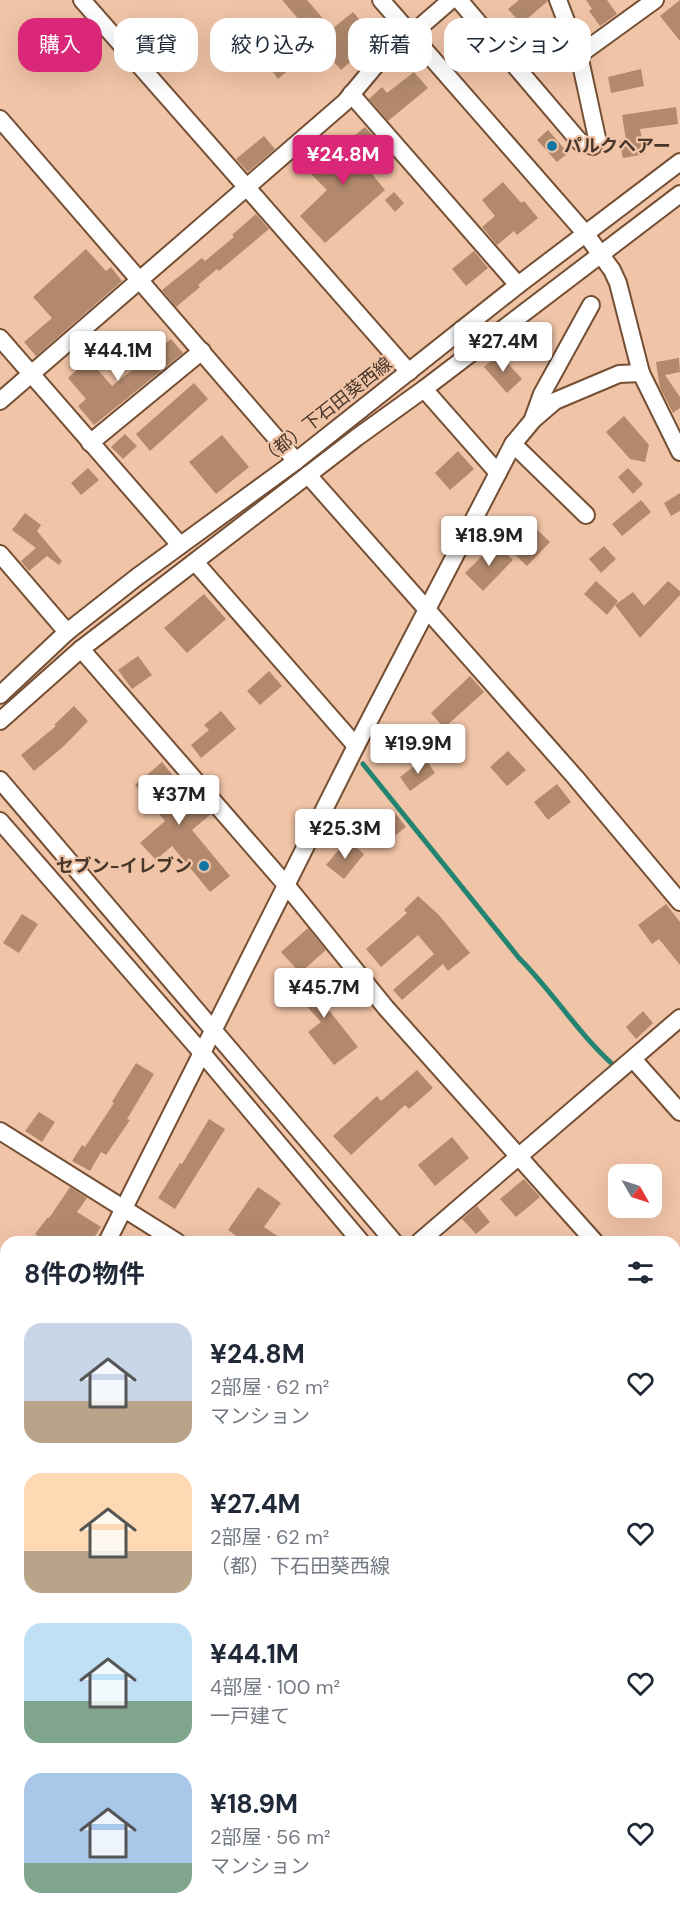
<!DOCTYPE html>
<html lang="ja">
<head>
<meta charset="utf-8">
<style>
  :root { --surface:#fff; --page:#f6f6f7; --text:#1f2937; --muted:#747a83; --accent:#db2777 }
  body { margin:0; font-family:"DM Sans","Noto Sans JP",sans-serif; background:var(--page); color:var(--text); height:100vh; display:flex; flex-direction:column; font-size:22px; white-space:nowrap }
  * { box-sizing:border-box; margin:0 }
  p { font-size:20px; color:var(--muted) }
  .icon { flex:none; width:33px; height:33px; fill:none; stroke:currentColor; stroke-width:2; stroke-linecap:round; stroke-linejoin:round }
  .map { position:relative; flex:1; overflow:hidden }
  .panel { position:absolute; left:0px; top:1236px; width:681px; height:686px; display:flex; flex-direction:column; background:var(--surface); border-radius:18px 18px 0 0; box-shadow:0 6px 24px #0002 }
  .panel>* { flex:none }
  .guide { position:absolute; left:18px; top:18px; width:645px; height:54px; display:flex; gap:12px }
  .needle { width:39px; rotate:129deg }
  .controls { position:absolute; left:608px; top:1164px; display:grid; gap:12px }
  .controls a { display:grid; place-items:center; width:54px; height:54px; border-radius:12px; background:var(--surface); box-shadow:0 6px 24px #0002; font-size:30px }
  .price { position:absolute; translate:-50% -51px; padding:0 14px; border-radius:6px; background:#fff; color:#222; font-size:20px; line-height:39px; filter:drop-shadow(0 2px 3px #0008) }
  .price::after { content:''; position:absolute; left:50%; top:36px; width:18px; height:14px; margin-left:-9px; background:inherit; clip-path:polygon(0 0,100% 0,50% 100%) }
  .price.active { background:var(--accent); color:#fff }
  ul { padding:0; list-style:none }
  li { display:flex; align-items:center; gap:18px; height:150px; padding:0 24px }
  li span { display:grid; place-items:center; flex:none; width:168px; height:120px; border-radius:18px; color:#555 }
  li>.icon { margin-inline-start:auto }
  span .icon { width:72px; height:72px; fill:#fffc; stroke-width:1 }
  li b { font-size:26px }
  h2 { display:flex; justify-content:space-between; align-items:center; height:72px; padding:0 24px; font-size:26px }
  .tag { padding:0 21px; border-radius:18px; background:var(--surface); box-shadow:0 6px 24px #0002; font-size:21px; line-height:54px }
  .tag.active { background:var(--accent); color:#fff }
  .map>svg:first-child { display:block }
  .green { fill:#acb864 }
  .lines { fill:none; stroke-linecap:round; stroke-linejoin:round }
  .stream { stroke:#238571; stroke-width:5 }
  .building { fill:#b2896d }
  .minor-casing { stroke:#744f34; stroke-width:20 }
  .major-casing { stroke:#744f34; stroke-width:22 }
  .minor { stroke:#fff; stroke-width:16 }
  .major { stroke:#fff; stroke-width:20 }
  .poi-dot { fill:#1575a2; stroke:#f0c4a7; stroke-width:2 }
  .labels { text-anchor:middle; stroke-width:4.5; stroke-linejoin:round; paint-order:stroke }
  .poi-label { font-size:18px; font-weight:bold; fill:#47362a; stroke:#f0c4a7; text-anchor:start }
  .street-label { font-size:18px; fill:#47362a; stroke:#f0c4a7 }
</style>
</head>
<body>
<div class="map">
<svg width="680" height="1921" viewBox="0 0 680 1921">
  <rect width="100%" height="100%" fill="#f0c4a7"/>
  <polygon class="green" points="251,1916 289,1916 284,1921 246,1921"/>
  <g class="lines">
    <path class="stream" d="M363,764L519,958C554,993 581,1038 618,1069"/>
  </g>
  <g class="building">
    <polygon points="282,0 307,0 332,29 353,12 369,31 373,27 382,39 368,51 366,48 341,70 319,45 278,79 266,63 307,29"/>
    <polygon points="519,0 548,0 548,1 521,24 508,9"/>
    <polygon points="586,0 607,0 617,14 600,26 589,11 592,9"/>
    <polygon points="680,0 680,41 660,16"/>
    <polygon points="466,25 481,43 464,57 449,40"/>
    <polygon points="641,69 644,86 611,93 608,77"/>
    <polygon points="414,72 428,88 388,121 369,99 382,87 387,93"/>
    <polygon points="676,107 678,124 640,129 645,154 623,158 619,141 626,140 622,115"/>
    <polygon points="365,127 379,142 359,158 385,190 325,243 300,216 327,190 308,171 332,148 335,151"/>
    <polygon points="548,130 568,153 557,162 537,140"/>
    <polygon points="264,136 275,149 248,172 236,159"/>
    <polygon points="503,182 521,203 524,201 538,218 517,235 514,231 497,245 482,227 495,216 482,200"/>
    <polygon points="394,192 404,203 395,212 385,200"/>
    <polygon points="256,214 269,229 219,271 217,269 198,285 200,287 176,307 162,290 202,258 205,261 234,237 232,235"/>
    <polygon points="86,249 106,271 111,267 122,281 36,356 24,342 52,318 33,297"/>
    <polygon points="474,251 488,268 466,286 452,269"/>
    <polygon points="171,339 183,353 94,425 78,406 86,399 68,378 88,359 112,386"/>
    <polygon points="499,354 522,379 507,393 484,367"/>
    <polygon points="679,358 680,372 665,375 680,397 680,408 673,413 660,388 656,362"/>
    <polygon points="194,383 208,399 150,451 136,434"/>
    <polygon points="624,416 649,445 645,462 630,459 606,432"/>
    <polygon points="125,434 137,446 123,459 111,447"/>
    <polygon points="222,435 249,467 216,494 189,462"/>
    <polygon points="458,451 474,469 450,490 435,473"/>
    <polygon points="88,468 99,480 81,495 71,483"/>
    <polygon points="628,468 643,484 633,494 618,477"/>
    <polygon points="680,493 680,511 671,516 664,503"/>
    <polygon points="641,500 651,512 622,536 612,524"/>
    <polygon points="25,513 41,525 37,531 62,561 59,565 47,556 29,571 21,561 36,548 12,530"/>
    <polygon points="531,524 550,542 527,566 508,548"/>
    <polygon points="495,543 513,560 483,591 465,573"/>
    <polygon points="604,546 616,559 601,573 589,559"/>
    <polygon points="596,581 618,601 607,615 584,594"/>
    <polygon points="668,581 680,591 680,595 640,638 615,605 633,592 644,606"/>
    <polygon points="204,594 226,619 187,653 164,628"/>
    <polygon points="138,656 152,675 132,689 118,670"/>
    <polygon points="269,671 282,686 260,705 247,691"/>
    <polygon points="470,676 484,692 444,728 431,713"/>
    <polygon points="74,706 88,721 64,746 34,771 21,755 56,726 54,725"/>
    <polygon points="221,711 236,729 201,758 191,745 209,730 204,725"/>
    <polygon points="508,751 526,770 507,786 490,767"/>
    <polygon points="425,758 435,773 410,791 400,777"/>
    <polygon points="162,762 192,799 195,796 211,814 192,830 230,876 210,892 172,846 156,860 140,843 165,821 135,785"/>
    <polygon points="557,784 571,802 548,820 534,802"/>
    <polygon points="393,810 406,827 386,843 373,827"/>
    <polygon points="347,840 364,854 344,879 326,865"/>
    <polygon points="418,896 439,915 470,953 448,971 443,964 402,1000 393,990 434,954 418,935 381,967 366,949 407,913 404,910"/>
    <polygon points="666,904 680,922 680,965 659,939 652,944 638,925"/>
    <polygon points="22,914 38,924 19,953 3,943"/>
    <polygon points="308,928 326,950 300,973 281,952"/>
    <polygon points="310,970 332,996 324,1004 358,1047 334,1065 308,1032 321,1022 290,988"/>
    <polygon points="643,1011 653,1023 636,1039 626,1027"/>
    <polygon points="136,1063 154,1074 127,1119 130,1120 106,1155 101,1152 90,1171 72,1161 82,1145 85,1147 114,1103 112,1102"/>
    <polygon points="417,1070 433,1088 409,1109 405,1105 351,1155 333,1136 377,1096 381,1101"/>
    <polygon points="39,1112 55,1122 42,1142 25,1131"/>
    <polygon points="209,1119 225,1129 175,1209 158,1198 180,1163 182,1164"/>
    <polygon points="452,1137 469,1158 435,1186 418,1165"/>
    <polygon points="524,1179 540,1197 516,1217 500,1199"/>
    <polygon points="70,1187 87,1198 77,1212 101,1227 91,1242 46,1242 35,1234 48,1217 49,1218"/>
    <polygon points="258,1187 281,1203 264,1227 286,1242 245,1242 228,1230"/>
    <polygon points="477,1206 490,1222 476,1234 462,1219"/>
  </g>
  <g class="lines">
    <defs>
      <g id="minor">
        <polyline points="82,0 409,372"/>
        <polyline points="381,0 585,233 612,270 618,283 641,373 680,452"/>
        <polyline points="459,0 580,142 593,146 597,138 579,55 558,0"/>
        <polyline points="579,55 655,0"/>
        <polyline points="351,94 518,285"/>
        <polyline points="0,119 296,461"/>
        <polyline points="0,338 180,545"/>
        <polyline points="424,389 498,473"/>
        <polyline points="0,401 345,102 375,66 451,0"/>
        <polyline points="533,419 542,394 591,305"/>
        <polyline points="90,443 202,351"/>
        <polyline points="513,444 586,515"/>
        <polyline points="308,475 575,777 680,902"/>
        <polyline points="0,554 67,632"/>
        <polyline points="195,562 356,746"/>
        <polyline points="81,649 287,886 386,1008 595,1242"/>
        <polyline points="0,695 67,632 137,577 296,461 518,285 680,162"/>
        <polyline points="0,721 81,649 356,438 424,389 680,194"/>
        <polyline points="0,780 394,1242"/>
        <polyline points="0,821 203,1054 361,1242"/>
        <polyline points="633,1059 680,1112"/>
        <polyline points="0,1131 177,1242"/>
        <polyline points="107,1242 356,746 513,444 533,420 555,401 619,374 641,373"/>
        <polyline points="419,1242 680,1018"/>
        <polyline points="675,1334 680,1340"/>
        <polyline points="675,1389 680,1384"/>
        <polyline points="0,1424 6,1417"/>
        <polyline points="0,1462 6,1465"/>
        <polyline points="675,1562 680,1568"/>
        <polyline points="675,1602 680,1608"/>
        <polyline points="0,1697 6,1689"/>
        <polyline points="675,1726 680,1729"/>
        <polyline points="0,1785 6,1791"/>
        <polyline points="675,1896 680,1899"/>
        <polyline points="151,1916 158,1921"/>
        <polyline points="475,1916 479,1921"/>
        <polyline points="36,1921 40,1916"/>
        <polyline points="437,1921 440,1916"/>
      </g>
      <g id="major">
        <polyline points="675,1695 680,1690"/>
        <polyline points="0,1718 6,1722"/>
        <polyline points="401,1916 414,1916"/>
      </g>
    </defs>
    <use href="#minor" class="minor-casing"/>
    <use href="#major" class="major-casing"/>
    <use href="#minor" class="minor"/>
    <use href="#major" class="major"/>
  </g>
  <g class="poi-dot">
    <circle cx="552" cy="146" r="6"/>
    <circle cx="204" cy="866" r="6"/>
  </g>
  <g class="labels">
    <g class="poi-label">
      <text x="564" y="152">パルクヘアー</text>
      <text x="192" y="872" text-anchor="end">セブン-イレブン</text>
    </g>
    <g class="street-label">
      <text transform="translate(326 411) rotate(-38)" y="6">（都）下石田葵西線</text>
    </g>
  </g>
</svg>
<div class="controls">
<a><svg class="needle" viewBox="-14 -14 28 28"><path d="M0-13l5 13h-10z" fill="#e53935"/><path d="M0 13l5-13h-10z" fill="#747a83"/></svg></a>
</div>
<b class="price active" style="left:343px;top:186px">¥24.8M</b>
<b class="price" style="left:503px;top:373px">¥27.4M</b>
<b class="price" style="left:118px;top:382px">¥44.1M</b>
<b class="price" style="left:489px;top:567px">¥18.9M</b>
<b class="price" style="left:418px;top:775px">¥19.9M</b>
<b class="price" style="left:179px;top:826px">¥37M</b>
<b class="price" style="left:345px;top:860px">¥25.3M</b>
<b class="price" style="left:324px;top:1019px">¥45.7M</b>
<div class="guide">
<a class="tag active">購入</a>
<a class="tag">賃貸</a>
<a class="tag">絞り込み</a>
<a class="tag">新着</a>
<a class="tag">マンション</a>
</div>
<section class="panel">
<h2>8件の物件<svg class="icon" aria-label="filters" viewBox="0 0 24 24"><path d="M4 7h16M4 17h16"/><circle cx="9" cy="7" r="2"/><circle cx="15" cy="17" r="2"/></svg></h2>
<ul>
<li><span style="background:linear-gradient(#c9d6e8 65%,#b9a48a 0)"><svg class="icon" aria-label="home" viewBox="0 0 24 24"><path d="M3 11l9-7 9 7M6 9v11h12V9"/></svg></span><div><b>¥24.8M</b><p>2部屋 · 62 m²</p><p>マンション</p></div><svg class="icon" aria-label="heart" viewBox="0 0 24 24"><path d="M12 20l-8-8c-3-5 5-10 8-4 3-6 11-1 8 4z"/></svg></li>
<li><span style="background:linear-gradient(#ffd9b3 65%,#b9a48a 0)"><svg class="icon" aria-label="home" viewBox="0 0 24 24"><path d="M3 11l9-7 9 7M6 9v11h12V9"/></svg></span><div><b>¥27.4M</b><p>2部屋 · 62 m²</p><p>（都）下石田葵西線</p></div><svg class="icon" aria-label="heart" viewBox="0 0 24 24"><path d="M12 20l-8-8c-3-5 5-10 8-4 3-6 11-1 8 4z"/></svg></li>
<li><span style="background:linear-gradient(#bfe0f5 65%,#7fa58c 0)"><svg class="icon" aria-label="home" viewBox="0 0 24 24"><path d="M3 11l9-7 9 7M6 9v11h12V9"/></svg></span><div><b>¥44.1M</b><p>4部屋 · 100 m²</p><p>一戸建て</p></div><svg class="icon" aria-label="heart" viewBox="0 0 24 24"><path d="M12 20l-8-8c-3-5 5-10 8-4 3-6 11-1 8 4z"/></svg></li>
<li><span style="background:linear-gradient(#a9c7e8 75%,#7fa58c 0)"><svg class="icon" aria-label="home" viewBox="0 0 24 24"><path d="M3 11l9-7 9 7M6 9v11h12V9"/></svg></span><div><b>¥18.9M</b><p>2部屋 · 56 m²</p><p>マンション</p></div><svg class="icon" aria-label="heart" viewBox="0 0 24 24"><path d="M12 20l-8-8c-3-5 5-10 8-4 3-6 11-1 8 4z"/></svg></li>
</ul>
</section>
</div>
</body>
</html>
